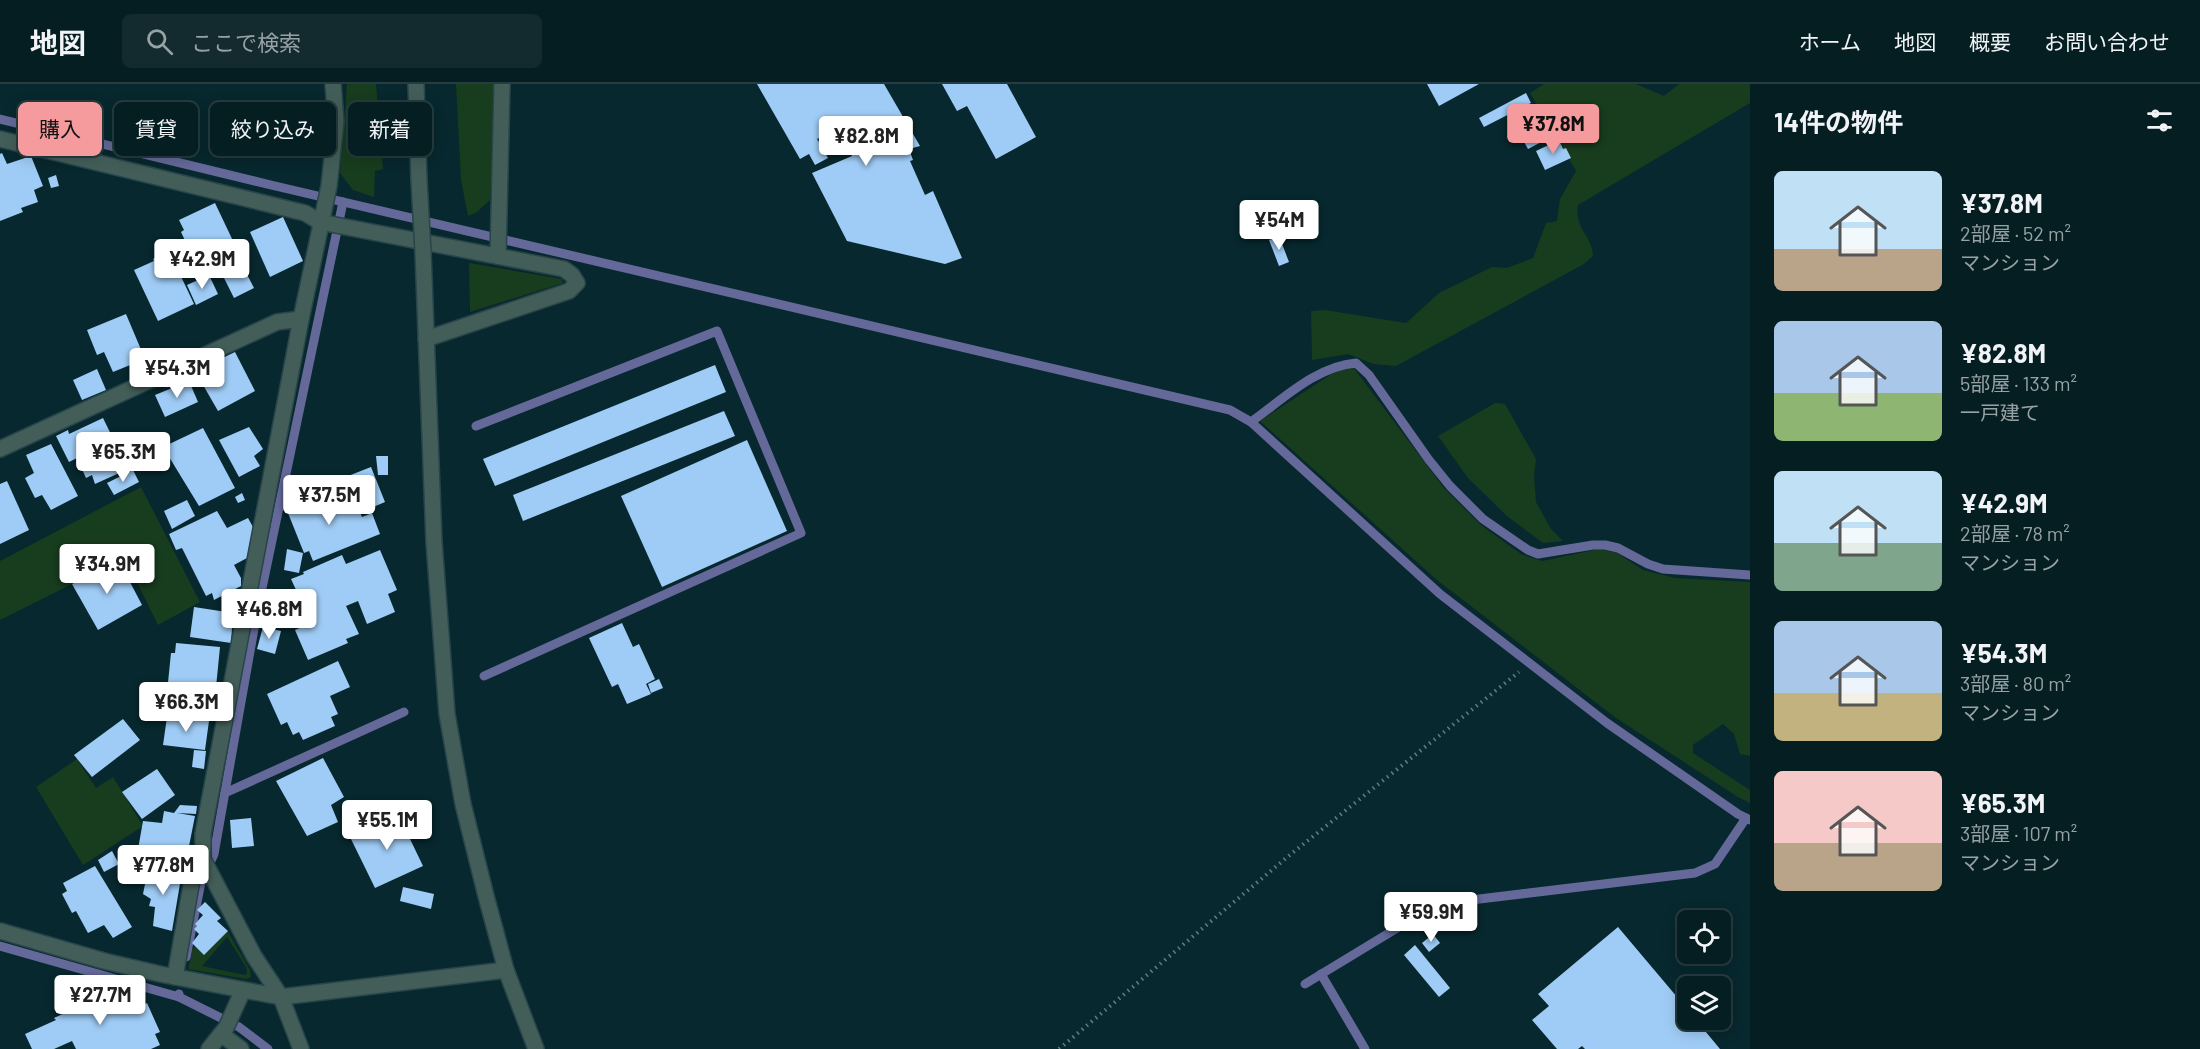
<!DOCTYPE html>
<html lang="ja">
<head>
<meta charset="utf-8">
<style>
  :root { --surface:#051e22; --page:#132b2f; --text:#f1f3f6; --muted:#97a2a5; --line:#263c40; --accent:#f59b9d }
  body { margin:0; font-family:Barlow,"Noto Sans JP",sans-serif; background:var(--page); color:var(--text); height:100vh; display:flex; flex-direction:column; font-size:22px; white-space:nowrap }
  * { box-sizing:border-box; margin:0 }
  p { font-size:20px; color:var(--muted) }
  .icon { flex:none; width:33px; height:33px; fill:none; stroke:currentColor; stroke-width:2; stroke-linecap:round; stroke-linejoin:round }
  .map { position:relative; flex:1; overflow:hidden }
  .side { display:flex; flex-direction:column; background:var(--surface); width:450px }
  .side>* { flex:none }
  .top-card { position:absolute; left:18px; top:18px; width:570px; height:54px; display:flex; gap:12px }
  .fabs { position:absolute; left:1677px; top:826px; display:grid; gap:12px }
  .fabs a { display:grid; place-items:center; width:54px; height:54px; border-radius:9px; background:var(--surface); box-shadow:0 3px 15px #0003,0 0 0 2px var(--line); font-size:30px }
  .price { position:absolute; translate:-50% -51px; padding:0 14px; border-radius:6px; background:#fff; color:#222; font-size:20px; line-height:39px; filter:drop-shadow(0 2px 3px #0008) }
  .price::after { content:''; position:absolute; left:50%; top:36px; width:18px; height:14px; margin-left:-9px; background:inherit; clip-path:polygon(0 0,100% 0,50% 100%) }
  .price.selected { background:var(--accent); color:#111 }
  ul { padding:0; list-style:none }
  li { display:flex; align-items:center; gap:18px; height:150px; padding:0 24px }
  li span { display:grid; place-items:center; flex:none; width:168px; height:120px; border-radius:9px; color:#555 }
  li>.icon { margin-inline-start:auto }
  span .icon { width:72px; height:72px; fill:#fffc; stroke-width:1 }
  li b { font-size:26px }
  h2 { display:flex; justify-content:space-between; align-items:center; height:72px; padding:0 24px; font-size:26px }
  .chip { padding:0 21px; border-radius:9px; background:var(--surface); box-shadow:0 3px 15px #0003,0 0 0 2px var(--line); font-size:21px; line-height:54px }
  .chip.selected { background:var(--accent); color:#111 }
  header { display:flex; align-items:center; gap:36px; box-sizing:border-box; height:84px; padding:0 30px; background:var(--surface); border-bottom:2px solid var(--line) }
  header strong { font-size:28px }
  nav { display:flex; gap:33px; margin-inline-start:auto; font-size:21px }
  .search { width:420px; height:54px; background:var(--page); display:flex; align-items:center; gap:15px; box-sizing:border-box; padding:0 21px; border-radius:9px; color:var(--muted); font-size:22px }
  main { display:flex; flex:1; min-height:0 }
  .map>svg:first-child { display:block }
  .green { fill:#183c1e; fill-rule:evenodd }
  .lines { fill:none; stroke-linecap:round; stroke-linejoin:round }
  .stream { stroke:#65699a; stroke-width:9 }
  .building { fill:#9fccf6 }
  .minor-casing { stroke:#27454b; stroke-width:18 }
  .tertiary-casing { stroke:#27454b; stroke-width:18 }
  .path { stroke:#647d82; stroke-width:4; stroke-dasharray:1.5 4.5; stroke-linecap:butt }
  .minor { stroke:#435e58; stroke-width:15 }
  .tertiary { stroke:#435e58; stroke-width:15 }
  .tertiary-bridge-casing { stroke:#27454b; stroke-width:18; stroke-linecap:butt }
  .tertiary-bridge { stroke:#435e58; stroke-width:15 }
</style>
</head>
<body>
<header>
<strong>地図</strong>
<div class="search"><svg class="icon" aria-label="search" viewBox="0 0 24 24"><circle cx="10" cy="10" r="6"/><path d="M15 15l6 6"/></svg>ここで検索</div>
<nav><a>ホーム</a><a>地図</a><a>概要</a><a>お問い合わせ</a></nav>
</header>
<main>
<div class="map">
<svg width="1750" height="965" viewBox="0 0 1750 965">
  <rect width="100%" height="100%" fill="#07282e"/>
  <g class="green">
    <polygon points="347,0 376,0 383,85 375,87 374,113 353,106 340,89"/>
    <polygon points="456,0 497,0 490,116 477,128 468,132 461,96"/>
    <path d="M1544,0H1636L1664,12L1679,0H1750V19L1578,121C1574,145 1593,152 1593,172L1584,180L1396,282L1374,280L1348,270L1312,276L1311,227L1325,226L1406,239L1439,209L1492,183L1507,184L1533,174L1546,139L1557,137L1560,115L1576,87L1530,9Z"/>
    <polygon points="469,179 562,195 563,199 470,228"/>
    <polygon points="1353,283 1444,404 1481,441 1521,470 1542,477 1599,465 1617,469 1643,486 1675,494 1750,498 1750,672 1740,670 1734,650 1723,640 1693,661 1693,669 1750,706 1750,719 1738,713 1616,634 1437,496 1260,337 1336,287"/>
    <polygon points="1495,319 1505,320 1536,375 1534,392 1536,418 1551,445 1563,457 1543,459 1508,433 1468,394 1438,352"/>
    <polygon points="141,403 200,518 158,541 121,466 77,491 72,500 0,536 0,477"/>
    <polygon points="77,675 96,704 113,693 143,742 83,781 36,703"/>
    <path d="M227,846L250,886L251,893L246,895L188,885L192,866L197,860L205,868ZM227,853L246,883L247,889L245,891L202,882Z"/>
  </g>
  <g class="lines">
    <g class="stream">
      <polyline points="0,35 271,101 1230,326 1251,338 1440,510 1607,639 1738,730 1750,736"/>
      <path d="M1251,338C1283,315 1317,282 1356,279L1369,291L1429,376L1450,402L1483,435L1528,466L1538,470L1593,461H1605L1618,464L1648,480L1663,485L1750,491"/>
      <polyline points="476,342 717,247 801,449 484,592"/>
      <polyline points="225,709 404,628"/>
      <polyline points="0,862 179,913 179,910"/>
      <polyline points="186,873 201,798 214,770 257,528 343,118"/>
      <polyline points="1321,890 1365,965"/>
      <polyline points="1305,900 1417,832 1471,816 1695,789 1715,780 1746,734"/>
      <polyline points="179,913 239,943 268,965"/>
    </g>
  </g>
  <g class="building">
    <polygon points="757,0 884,0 920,62 909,65 913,76 910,77 925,111 933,107 962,174 945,180 847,157 812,89 852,72 839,44 817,55 828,74 815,81 809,70 800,75"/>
    <polygon points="942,0 1007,0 1036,53 996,75 967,22 957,27"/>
    <polygon points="1427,0 1479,0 1439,22"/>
    <polygon points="1526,9 1531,19 1484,43 1479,34"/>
    <polygon points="1542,23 1555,47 1547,52 1540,40 1547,55 1528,65 1516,43 1536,33 1533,27"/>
    <polygon points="1559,56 1563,65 1566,64 1571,74 1545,86 1536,67"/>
    <polygon points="2,69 7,80 31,72 43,102 34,106 38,118 21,124 23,128 0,137 0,70"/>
    <polygon points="56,91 59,102 51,104 48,94"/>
    <polygon points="215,119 234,159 195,178 181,148 184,146 179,136"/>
    <polygon points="283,133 303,177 270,193 250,148"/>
    <polygon points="1279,152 1289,178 1279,182 1269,156"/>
    <polygon points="169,167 194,220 158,237 134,186 154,177 153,175"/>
    <polygon points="239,175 254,204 234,214 219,184"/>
    <polygon points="209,191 218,210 196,221 187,201"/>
    <polygon points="126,230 145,275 113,288 104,268 97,271 87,246"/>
    <polygon points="235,268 255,307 218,327 195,287"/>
    <polygon points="715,281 726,308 495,402 483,375"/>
    <polygon points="97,285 106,306 82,316 73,296"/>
    <polygon points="189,297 198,318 165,333 155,311"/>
    <polygon points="724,327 735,352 523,437 513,411"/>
    <polygon points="103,334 128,385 95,400 92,391 86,394 77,374 69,378 56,352 68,346 69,350"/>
    <polygon points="249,343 263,365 254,372 260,382 239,393 219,356"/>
    <polygon points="203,344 235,404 199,422 163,363"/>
    <polygon points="747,356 787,447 662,503 621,412"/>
    <polygon points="51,360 78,412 51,426 42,411 35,414 25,394 34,389 26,371"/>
    <polygon points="376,372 388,372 388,391 378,391"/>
    <polygon points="371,383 385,418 364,427 360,420 355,421 343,394"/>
    <polygon points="133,386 139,398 114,411 107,399"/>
    <polygon points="7,397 29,446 0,460 0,400"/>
    <polygon points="330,407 339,429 353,424 355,428 359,426 362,433 372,429 380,450 313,477 309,467 304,469 286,424"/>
    <polygon points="242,409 245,416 238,419 235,413"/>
    <polygon points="187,416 195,432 172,445 164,427"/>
    <polygon points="217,427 227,444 248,434 253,443 247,474 234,481 241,494 241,502 214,516 212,509 206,512 182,464 176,466 169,450"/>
    <polygon points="287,465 303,469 299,489 284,486"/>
    <polygon points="380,466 397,506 388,510 395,528 367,540 358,517 346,522 359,550 346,555 348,559 308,576 295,546 304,542 293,517 304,512 301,506 297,508 291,495 304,490 303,488 342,471 346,480"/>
    <polygon points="119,477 142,521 98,546 72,500"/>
    <polygon points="194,523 233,529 231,559 190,553"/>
    <polygon points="622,539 633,563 639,560 655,595 646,600 651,610 627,620 618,600 612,603 589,554"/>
    <polygon points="263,543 281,547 275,570 257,565"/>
    <polygon points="176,559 220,563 214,623 206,624 206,631 175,631 176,620 166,618 171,569 175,569"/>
    <polygon points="338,577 350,603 330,612 338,630 331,633 335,642 303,656 299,648 293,651 287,638 281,641 267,610"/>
    <polygon points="659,595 663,604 651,609 648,600"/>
    <polygon points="170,631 209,637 205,666 163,661 167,633 170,633"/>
    <polygon points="123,635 140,656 92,693 74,671"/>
    <polygon points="194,666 206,667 204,685 192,683"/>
    <polygon points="323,674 344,713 331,721 338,738 307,752 276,697"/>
    <polygon points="157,685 175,711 142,735 122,708"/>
    <polygon points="180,721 197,722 196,730 177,729 195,732 185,782 137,771 143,737 162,739 164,727 174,729"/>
    <polygon points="398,730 423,782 375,804 350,753"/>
    <polygon points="251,734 254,762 232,764 230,736"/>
    <polygon points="112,767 119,780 104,788 98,776"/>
    <polygon points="95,782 132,843 113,854 104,841 88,849 76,827 72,829 62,810 67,807 63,799"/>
    <polygon points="153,783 182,788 172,847 153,842 155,823 149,822 151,815 143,810 147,790 151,791"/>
    <polygon points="403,803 434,810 431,825 400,817"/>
    <polygon points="205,818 221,834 217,837 228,847 204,871 192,859 199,850 194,845 197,842 195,840 203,831 197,826"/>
    <polygon points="1618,843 1688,926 1688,936 1696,936 1720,965 1585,965 1582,962 1578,965 1557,965 1532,936 1549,922 1538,910"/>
    <polygon points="1433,850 1440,859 1429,868 1422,859"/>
    <polygon points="1415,861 1450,904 1439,913 1404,871"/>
    <polygon points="112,903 120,921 136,914 140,922 147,919 160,948 155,950 160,961 151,965 76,965 72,957 54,965 32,965 25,950 56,936 54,934 69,927 68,924"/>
  </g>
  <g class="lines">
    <defs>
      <g id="minor">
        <polyline points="0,55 305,129 320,138 564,185 572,191 577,199 569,207 426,255"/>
        <polyline points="498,172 502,0"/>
        <polyline points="0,365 277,238 301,235"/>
        <polyline points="0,847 104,877 160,890 281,913 506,886"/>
        <polyline points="175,893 193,790 203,775"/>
        <polyline points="221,950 241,965"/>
        <polyline points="209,965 226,944 243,906"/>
        <polyline points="301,965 281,913 254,872 203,775 203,750 301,235 329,102 336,37 333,0"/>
      </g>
      <g id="tertiary">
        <polyline points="416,0 419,96"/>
        <polyline points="423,168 434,458 447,630 463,720 486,812 506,886 536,965"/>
      </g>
    </defs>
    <use href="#minor" class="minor-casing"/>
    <use href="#tertiary" class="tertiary-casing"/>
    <polyline class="path" points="1059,965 1291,770 1519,588"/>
    <use href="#minor" class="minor"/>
    <use href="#tertiary" class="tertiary"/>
    <defs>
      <polyline id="tertiary-bridge" points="419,96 423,168"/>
    </defs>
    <use href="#tertiary-bridge" class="tertiary-bridge-casing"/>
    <use href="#tertiary-bridge" class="tertiary-bridge"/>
  </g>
</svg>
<div class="fabs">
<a><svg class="icon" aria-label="locate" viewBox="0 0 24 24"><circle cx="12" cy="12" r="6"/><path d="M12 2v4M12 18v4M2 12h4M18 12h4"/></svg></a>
<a><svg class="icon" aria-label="layers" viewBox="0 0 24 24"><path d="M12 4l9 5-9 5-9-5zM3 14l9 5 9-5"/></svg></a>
</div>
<b class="price selected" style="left:1553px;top:71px">¥37.8M</b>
<b class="price" style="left:866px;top:83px">¥82.8M</b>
<b class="price" style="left:1279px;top:167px">¥54M</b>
<b class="price" style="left:202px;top:206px">¥42.9M</b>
<b class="price" style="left:177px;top:315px">¥54.3M</b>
<b class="price" style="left:123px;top:399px">¥65.3M</b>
<b class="price" style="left:329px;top:442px">¥37.5M</b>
<b class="price" style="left:107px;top:511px">¥34.9M</b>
<b class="price" style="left:269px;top:556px">¥46.8M</b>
<b class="price" style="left:186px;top:649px">¥66.3M</b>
<b class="price" style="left:387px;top:767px">¥55.1M</b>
<b class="price" style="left:163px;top:812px">¥77.8M</b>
<b class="price" style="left:1431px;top:859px">¥59.9M</b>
<b class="price" style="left:100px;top:942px">¥27.7M</b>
<div class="top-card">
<a class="chip selected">購入</a>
<a class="chip">賃貸</a>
<a class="chip">絞り込み</a>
<a class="chip">新着</a>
</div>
</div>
<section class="side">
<h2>14件の物件<svg class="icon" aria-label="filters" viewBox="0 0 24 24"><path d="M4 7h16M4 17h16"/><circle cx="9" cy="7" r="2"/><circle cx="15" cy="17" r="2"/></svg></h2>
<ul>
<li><span style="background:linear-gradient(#bfe0f5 65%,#b9a48a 0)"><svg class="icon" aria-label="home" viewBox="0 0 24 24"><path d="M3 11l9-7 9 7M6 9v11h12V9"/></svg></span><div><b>¥37.8M</b><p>2部屋 · 52 m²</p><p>マンション</p></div></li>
<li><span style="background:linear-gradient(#a9c7e8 60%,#8fb573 0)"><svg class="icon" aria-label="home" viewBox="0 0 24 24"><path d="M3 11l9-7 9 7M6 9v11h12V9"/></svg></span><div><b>¥82.8M</b><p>5部屋 · 133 m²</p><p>一戸建て</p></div></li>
<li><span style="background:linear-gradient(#bfe0f5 60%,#7fa58c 0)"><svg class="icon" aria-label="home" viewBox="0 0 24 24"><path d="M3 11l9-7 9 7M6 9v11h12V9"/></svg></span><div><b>¥42.9M</b><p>2部屋 · 78 m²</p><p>マンション</p></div></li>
<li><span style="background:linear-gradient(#a9c7e8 60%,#c2b280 0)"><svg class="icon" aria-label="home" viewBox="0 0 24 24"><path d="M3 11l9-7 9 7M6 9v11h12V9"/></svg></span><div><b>¥54.3M</b><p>3部屋 · 80 m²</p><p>マンション</p></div></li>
<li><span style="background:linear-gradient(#f6c9c9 60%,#b9a48a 0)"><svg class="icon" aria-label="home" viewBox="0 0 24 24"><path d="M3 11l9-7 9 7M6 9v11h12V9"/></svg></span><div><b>¥65.3M</b><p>3部屋 · 107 m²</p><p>マンション</p></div></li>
</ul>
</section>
</main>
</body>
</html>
